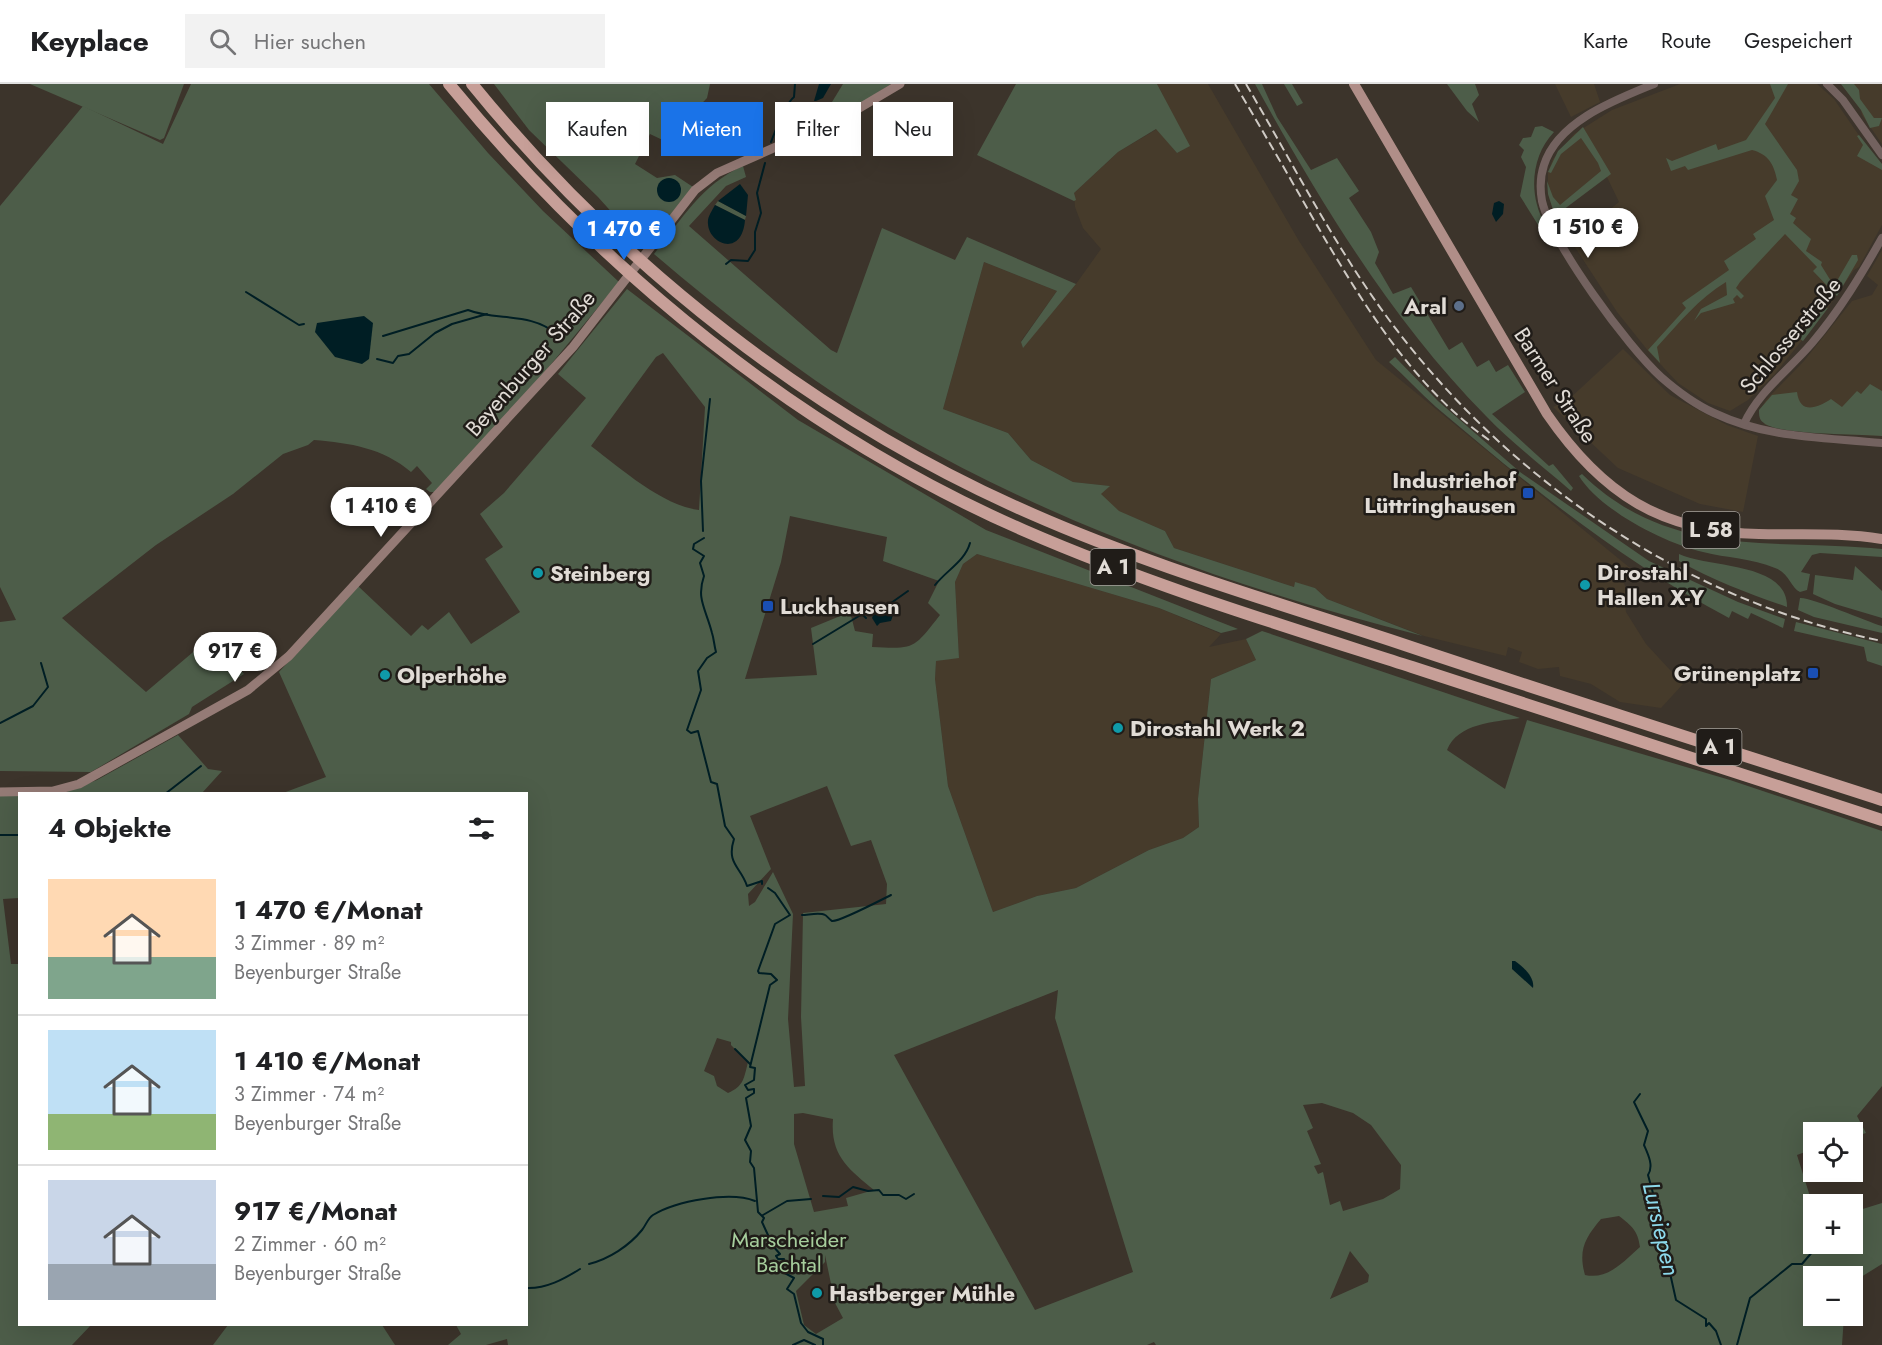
<!DOCTYPE html>
<html lang="de">
<head>
<meta charset="utf-8">
<style>
  :root { --surface:#fff; --page:#f2f2f2; --text:#202124; --muted:#757577; --line:#e0e0e0; --accent:#1a73e8 }
  body { margin:0; font-family:Jost,sans-serif; background:var(--page); color:var(--text); height:100vh; display:flex; flex-direction:column; font-size:22px; white-space:nowrap }
  * { box-sizing:border-box; margin:0 }
  p { font-size:20px; color:var(--muted) }
  .icon { flex:none; width:33px; height:33px; fill:none; stroke:currentColor; stroke-width:2; stroke-linecap:round; stroke-linejoin:round }
  .map { position:relative; flex:1; overflow:hidden }
  .sheet { position:absolute; left:18px; top:708px; width:510px; height:534px; display:flex; flex-direction:column; background:var(--surface); border-radius:0px; box-shadow:0 6px 24px #0002 }
  .sheet>* { flex:none }
  .top-card { position:absolute; left:546px; top:18px; width:570px; height:54px; display:flex; gap:12px }
  .tools { position:absolute; left:1803px; top:1038px; display:grid; gap:12px }
  .tools a { display:grid; place-items:center; width:60px; height:60px; border-radius:0px; background:var(--surface); box-shadow:0 6px 24px #0002; font-size:30px }
  .price { position:absolute; translate:-50% -51px; padding:0 14px; border-radius:21px; background:#fff; color:#222; font-size:20px; line-height:39px; filter:drop-shadow(0 2px 3px #0008) }
  .price::after { content:''; position:absolute; left:50%; top:36px; width:18px; height:14px; margin-left:-9px; background:inherit; clip-path:polygon(0 0,100% 0,50% 100%) }
  .price.selected { background:var(--accent); color:#fff }
  ul { padding:0; list-style:none }
  li { display:flex; align-items:center; gap:18px; height:150px; padding:0 30px }
  li+li { border-top:2px solid var(--line) }
  li span { display:grid; place-items:center; flex:none; width:168px; height:120px; border-radius:0px; color:#555 }
  li>.icon { margin-inline-start:auto }
  span .icon { width:72px; height:72px; fill:#fffc; stroke-width:1 }
  li b { font-size:26px }
  h2 { display:flex; justify-content:space-between; align-items:center; height:72px; padding:0 30px; font-size:26px }
  .chip { padding:0 21px; border-radius:0px; background:var(--surface); box-shadow:0 6px 24px #0002; font-size:21px; line-height:54px }
  .chip.selected { background:var(--accent); color:#fff }
  header { display:flex; align-items:center; gap:36px; box-sizing:border-box; height:84px; padding:0 30px; background:var(--surface); border-bottom:2px solid var(--line) }
  header strong { font-size:28px }
  nav { display:flex; gap:33px; margin-inline-start:auto; font-size:21px }
  .search { width:420px; height:54px; background:var(--page); display:flex; align-items:center; gap:15px; box-sizing:border-box; padding:0 21px; border-radius:0px; color:var(--muted); font-size:22px }
  .map>svg:first-child { display:block }
  .industrial { fill:#463b2b }
  .green { fill:#4d5d49; fill-rule:evenodd }
  .water { fill:#001e24 }
  .lines { fill:none; stroke-linecap:round; stroke-linejoin:round }
  .stream { stroke:#001e24; stroke-width:2 }
  .tertiary { stroke:#73625f; stroke-width:8 }
  .secondary { stroke:#957b76; stroke-width:9 }
  .primary { stroke:#b08e88; stroke-width:10 }
  .motorway { stroke:#c79f98; stroke-width:12 }
  .rail { stroke:#cfcac4; stroke-width:2; stroke-dasharray:9 4.5; stroke-linecap:butt }
  .service-dot { fill:#5c6f8a; stroke:#201c18; stroke-width:2 }
  .transit-dot { fill:#1a4fb4; stroke:#201c18; stroke-width:2 }
  .culture-dot { fill:#0f9aa8; stroke:#201c18; stroke-width:2 }
  .labels { text-anchor:middle; stroke-width:5; stroke-linejoin:round; paint-order:stroke }
  .shield { fill:#201c18; stroke:#a7a29d; stroke-width:1.5 }
  .shield-label { font-size:21px; font-weight:bold; fill:#e1dcd6 }
  .poi-label { font-size:22px; font-weight:bold; fill:#e1dcd6; stroke:#201c18; text-anchor:start }
  .street-label { font-size:22px; fill:#e1dcd6; stroke:#201c18 }
  .park-label { font-size:22px; fill:#a7ce9d; stroke:#201c18 }
  .water-label { font-size:24px; font-style:italic; fill:#8cd9eb; stroke:#201c18 }
</style>
</head>
<body>
<header>
<strong>Keyplace</strong>
<div class="search"><svg class="icon" aria-label="search" viewBox="0 0 24 24"><circle cx="10" cy="10" r="6"/><path d="M15 15l6 6"/></svg>Hier suchen</div>
<nav><a>Karte</a><a>Route</a><a>Gespeichert</a></nav>
</header>
<div class="map">
<svg width="1882" height="1261" viewBox="0 0 1882 1261">
  <rect width="100%" height="100%" fill="#3c342b"/>
  <g class="industrial">
    <polygon points="1157,0 1208,0 1299,157 1376,276 1635,488 1624,499 1628,509 1624,515 1626,528 1646,560 1683,600 1661,624 1620,618 1591,600 1560,592 1559,583 1538,585 1519,578 1522,568 1508,563 1506,572 1424,552 1327,515 1315,504 1295,499 1294,503 1174,464 1165,447 1118,427 1100,410 1109,402 1073,398 1031,376 1008,349 943,325 984,178 1057,207 1021,257 1023,263 1076,200 1101,165 1083,144 1075,123 1074,109 1118,68 1157,45 1177,69 1189,62"/>
    <polygon points="1555,0 1594,0 1600,18 1571,33"/>
    <polygon points="1680,0 1817,0 1834,15 1869,66 1882,80 1882,141 1859,183 1854,186 1828,224 1774,291 1748,316 1730,327 1708,319 1678,299 1649,268 1617,228 1571,157 1619,118 1605,89 1554,130 1548,110 1548,88 1553,75 1574,50 1612,26"/>
    <polygon points="1841,0 1882,0 1882,60 1862,31 1861,26"/>
    <polygon points="1882,166 1882,352 1817,349 1765,341 1759,328 1766,316 1804,277 1852,217 1872,211 1878,201 1867,192"/>
    <polygon points="1623,265 1670,311 1727,341 1758,352 1743,428 1700,420 1618,384 1553,323 1567,317"/>
    <polygon points="977,470 1159,524 1221,550 1209,563 1246,555 1256,576 1211,595 1198,715 1199,743 1183,754 1149,766 1076,804 1037,812 993,828 948,702 935,595 936,577 959,573 955,498 963,480"/>
  </g>
  <g class="green">
    <polygon points="30,0 184,0 164,54 160,56"/>
    <path d="M191,0H429L488,69L543,127L619,198L533,302L436,408H430L426,405L432,399L417,382L411,388C383,364 350,359 314,356L308,361L283,370L233,410L156,461L62,534L146,608L212,552L244,590L192,623L189,630L91,688L0,687V538L16,536L0,503V122L83,22L163,60Z"/>
    <polygon points="494,0 710,0 707,14 686,36 671,60 650,50 635,80 657,94 675,91 693,103 663,140 644,154 634,153 598,113 529,46"/>
    <polygon points="843,0 891,0 846,29 818,41"/>
    <polygon points="1016,0 1157,0 1190,62 1177,69 1156,45 1118,68 1074,109 1076,116 1074,117 977,71"/>
    <path d="M1255,0H1262L1277,33L1311,86L1337,74L1359,107L1349,114L1371,148L1379,168L1375,179L1393,210L1411,203L1449,266L1462,258L1477,283L1489,276L1496,288L1508,281L1525,308L1492,330L1549,382L1553,380L1573,404L1571,407C1542,382 1512,359 1486,332C1392,237 1319,116 1255,0Z"/>
    <polygon points="1284,0 1292,0 1303,19 1297,22"/>
    <polygon points="1447,0 1475,0 1479,11 1472,20 1479,38 1467,27"/>
    <path d="M1770,0H1788L1765,40L1797,86L1799,97L1791,111L1798,115L1790,130L1796,134L1793,139L1811,155L1806,167L1822,178L1821,181L1834,202L1852,171H1857L1858,176L1837,212L1813,187L1817,183L1785,150L1740,198L1736,204L1744,212L1741,215L1737,211L1733,215L1735,219L1701,229L1694,237L1701,225L1727,211L1726,198C1699,214 1678,240 1657,263L1660,279L1648,266L1686,224L1682,219L1729,186L1724,177L1756,155L1753,150L1774,136L1765,112L1777,96C1774,80 1768,70 1752,66L1688,86L1685,82L1671,87L1666,74L1672,77L1716,60L1718,66L1746,56L1775,14Z"/>
    <polygon points="1841,0 1854,0 1859,6 1860,15 1874,34 1882,34 1879,42 1870,44 1861,26"/>
    <path d="M1542,42L1554,48C1531,72 1528,111 1545,140L1540,144L1520,112L1526,83L1521,73L1524,66L1519,61L1523,54L1531,53L1535,43Z"/>
    <polygon points="1583,43 1611,90 1555,132 1548,110 1547,97 1553,113 1560,121 1601,87 1598,79 1581,54 1561,70 1551,89 1548,88 1558,67"/>
    <polygon points="1859,51 1882,80 1882,86 1857,72 1863,61 1857,52"/>
    <path d="M743,82L746,93L726,102L689,142L831,266L837,269L882,144L955,176L967,153L1076,200L1023,264L1021,258L1057,207L984,178L943,325L1008,349L1031,376L1073,398L1110,402L1101,410L1119,427L1165,447L1174,464L1294,503L1295,498L1315,504L1327,515L1423,552C1245,507 1068,445 907,354C817,304 733,237 654,170C681,136 702,100 743,82Z"/>
    <polygon points="718,117 746,132 745,136 715,121"/>
    <path d="M627,205L798,336L986,446L1238,545L1221,549L1159,524L977,470L963,480L955,498L959,574L936,577L935,595L948,702L993,828L1037,812L1076,804L1149,766L1183,754L1199,743L1198,715L1211,595L1256,576L1246,555L1262,547L1520,634C1494,638 1458,639 1447,666L1505,705L1527,636L1730,696L1882,747V1002L1857,1032L1866,1049L1853,1053L1852,1048H1814L1813,1065L1797,1071L1813,1122L1814,1160H1852L1853,1128L1882,1119V1180L1853,1198L1852,1192H1814V1232H1844L1842,1261H1156L1154,1258L1147,1261H508L507,1255L486,1261H448L461,1250L456,1241L526,1240V710L283,709L326,693L279,588L358,502L411,552L422,541L428,546L449,528L471,560L520,528L485,475L503,463L480,430L504,409L586,314L558,290ZM663,269L705,323L699,426C663,422 620,384 591,362L656,273ZM790,432L887,453L883,477L939,497L928,519L940,531C913,565 916,565 872,563L873,550L855,547L850,528L811,544L817,591L745,595L781,478ZM827,702L851,762L871,756L887,800L886,820L803,829L801,933L805,1002L794,1003L788,935L793,830L773,788L755,818L749,822L748,810L771,785L750,732ZM1058,906L1055,934L1133,1188L1035,1226L894,971ZM717,954L731,958V961L748,978C744,994 744,1002 728,1009L717,1002L714,992L704,987ZM1322,1019L1353,1029L1371,1041L1401,1081L1400,1105L1383,1115L1343,1127L1340,1117L1330,1121L1323,1088L1318,1090L1314,1082L1321,1080L1307,1047L1313,1044L1303,1021ZM803,1029L833,1035C830,1072 849,1085 874,1106L846,1114L848,1122L814,1128L794,1060V1030ZM1619,1132C1632,1142 1638,1147 1640,1163C1623,1178 1608,1196 1585,1191C1578,1166 1585,1154 1601,1135ZM1350,1167L1369,1191L1368,1198L1330,1215ZM825,1171L835,1219L843,1234L816,1250L804,1241L796,1207L825,1178Z"/>
    <polygon points="1828,224 1803,257 1794,251 1794,245 1802,250 1823,225"/>
    <path d="M1395,273L1438,317L1520,388L1649,477L1738,518L1785,535L1783,544L1751,529L1748,535L1732,527L1729,534C1621,477 1528,401 1436,323C1420,309 1405,292 1389,278Z"/>
    <path d="M1870,300L1882,307V352C1860,350 1777,351 1764,339C1759,336 1759,331 1759,326L1772,311L1797,308C1800,331 1817,324 1831,315L1842,323L1857,307L1861,310Z"/>
    <path d="M1582,390C1666,472 1764,456 1871,464L1882,465V473L1820,469L1812,471L1801,488L1810,490L1807,506L1800,508C1791,504 1789,489 1775,484C1752,474 1726,474 1703,468C1664,459 1600,426 1579,392Z"/>
    <path d="M1679,470C1709,484 1788,478 1787,523C1750,510 1714,497 1679,477Z"/>
    <polygon points="1855,482 1882,507 1882,534 1835,520 1813,510 1815,491 1853,496"/>
    <path d="M1800,514C1811,513 1865,537 1882,542V549L1814,533L1798,526Z"/>
    <polygon points="1796,538 1882,560 1882,582 1867,577 1864,563 1794,547"/>
    <polygon points="178,651 208,685 222,687 202,709 63,709 97,696"/>
    <polygon points="0,711 19,712 19,814 3,815 11,880 20,880 20,1240 91,1241 72,1261 0,1261"/>
    <polygon points="228,1241 382,1241 395,1261 213,1261"/>
  </g>
  <g class="water">
    <polygon points="819,0 831,0 823,14 816,17 814,17"/>
    <circle cx="669" cy="106" r="12"/>
    <polygon points="740,100 748,111 746,132 718,117"/>
    <polygon points="1499,117 1504,120 1503,130 1496,138 1492,130 1494,119"/>
    <path d="M715,121L745,136C742,174 709,160 708,140C707,133 712,127 715,121Z"/>
    <polygon points="364,232 373,239 369,275 362,280 335,273 315,248 317,239"/>
    <polygon points="891,518 896,522 891,537 880,539 877,542 872,534 875,526"/>
    <path d="M1512,877H1515C1523,883 1535,893 1533,904L1512,885Z"/>
  </g>
  <g class="lines">
    <g class="stream">
      <path d="M771,58C776,45 785,20 794,13L795,0"/>
      <polyline points="726,180 731,176 748,177 755,166 755,148 761,129 757,109 765,79"/>
      <polyline points="246,208 299,241 304,240"/>
      <path d="M383,252L468,226C495,237 532,228 556,250"/>
      <polyline points="377,275 393,279 398,272 409,270 435,249 452,240 487,230"/>
      <polyline points="703,447 701,397 710,315"/>
      <path d="M704,454L694,460L693,465L704,472L700,479L704,492C696,515 706,525 712,549C714,555 714,561 716,568L707,574L698,587L701,606L687,646L691,649L698,647L711,698L717,700L725,742L734,755C726,780 741,783 747,802L762,797V800"/>
      <path d="M935,501C947,486 965,477 970,459"/>
      <polyline points="891,519 908,507"/>
      <polyline points="813,560 859,532 862,530 866,534"/>
      <polyline points="0,639 33,622 48,603 41,579"/>
      <polyline points="165,710 201,682"/>
      <polyline points="0,751 20,751"/>
      <polyline points="768,804 775,809 790,831 775,840 758,887 759,889 771,890 777,896 770,901 750,983 755,984 754,996 745,1001 748,1006 754,1005 754,1009 746,1014 751,1042 745,1056 751,1067 750,1078 754,1084 758,1128 764,1134 762,1138 773,1162 780,1170 776,1172 778,1175 784,1175 781,1187 794,1194 787,1205 794,1210 801,1239 808,1248 823,1255 823,1261"/>
      <path d="M802,831C808,831 820,828 825,831C826,831 830,836 832,837C839,838 881,816 891,811"/>
      <polyline points="735,965 750,980"/>
      <path d="M1640,1010L1634,1018L1648,1047L1644,1061C1648,1070 1654,1082 1648,1091L1670,1171V1189L1676,1216L1706,1235V1242L1709,1239L1716,1247L1721,1261"/>
      <polyline points="823,1112 839,1113 853,1103 868,1107 879,1106 883,1111 899,1111 906,1115 914,1110"/>
      <polyline points="763,1131 787,1117 811,1115"/>
      <path d="M589,1180C609,1175 629,1162 642,1146C646,1141 648,1134 653,1131C676,1117 730,1107 755,1117"/>
      <path d="M526,1204C546,1205 564,1195 580,1185"/>
      <polyline points="793,1261 804,1256 815,1261"/>
      <polyline points="1737,1261 1750,1214 1792,1180 1802,1180 1819,1160"/>
    </g>
    <g class="tertiary">
      <path d="M1654,0C1615,16 1558,37 1544,81C1540,93 1540,106 1542,117C1552,160 1628,263 1661,293C1677,307 1694,320 1714,329C1769,355 1823,353 1882,359"/>
      <polyline points="1827,0 1843,16 1882,71"/>
      <path d="M1744,340C1758,308 1790,285 1812,259C1840,226 1861,191 1882,154"/>
    </g>
    <polyline class="secondary" points="0,708 53,707 79,700 248,606 289,572 573,263 695,106 717,89 846,32 900,0"/>
    <path class="primary" d="M1354,0L1547,330C1602,410 1661,448 1759,450C1800,451 1841,448 1882,455"/>
    <g class="motorway">
      <path d="M449,0C603,188 799,348 1023,446C1149,501 1281,541 1412,583C1569,633 1725,686 1882,736"/>
      <path d="M472,0C620,182 816,336 1032,430C1148,481 1269,516 1390,556C1553,611 1718,663 1882,716"/>
    </g>
    <g class="rail">
      <path d="M1235,0C1262,46 1289,92 1315,138C1362,218 1412,302 1489,356"/>
      <path d="M1246,0C1292,78 1334,161 1387,233C1507,396 1684,516 1882,557"/>
    </g>
  </g>
  <circle class="service-dot" cx="1459" cy="222" r="6"/>
  <g class="transit-dot">
    <rect x="1522" y="403" width="12" height="12" rx="3"/>
    <rect x="762" y="516" width="12" height="12" rx="3"/>
    <rect x="1807" y="583" width="12" height="12" rx="3"/>
  </g>
  <g class="culture-dot">
    <circle cx="538" cy="489" r="6"/>
    <circle cx="1585" cy="501" r="6"/>
    <circle cx="385" cy="591" r="6"/>
    <circle cx="1118" cy="644" r="6"/>
    <circle cx="817" cy="1209" r="6"/>
  </g>
  <g class="labels">
    <g class="shield">
      <rect x="1682.5" y="428" width="57" height="36" rx="4.5"/>
      <rect x="1090.5" y="465" width="45" height="36" rx="4.5"/>
      <rect x="1696.5" y="645" width="45" height="36" rx="4.5"/>
    </g>
    <g class="shield-label">
      <text x="1711" y="453">L 58</text>
      <text x="1113" y="490">A 1</text>
      <text x="1719" y="670">A 1</text>
    </g>
    <g class="poi-label">
      <text x="1447" y="230" text-anchor="end">Aral</text>
      <text x="1516" y="404" text-anchor="end">Industriehof<tspan x="1516" dy="25">Lüttringhausen</tspan></text>
      <text x="1597" y="496">Dirostahl<tspan x="1597" dy="25">Hallen X-Y</tspan></text>
      <text x="550" y="497">Steinberg</text>
      <text x="780" y="530">Luckhausen</text>
      <text x="1801" y="597" text-anchor="end">Grünenplatz</text>
      <text x="397" y="599">Olperhöhe</text>
      <text x="1130" y="652">Dirostahl Werk 2</text>
      <text x="829" y="1217">Hastberger Mühle</text>
    </g>
    <g class="street-label">
      <text transform="translate(1790 251) rotate(-50)" y="8">Schlosserstraße</text>
      <text transform="translate(530 279) rotate(-49)" y="8">Beyenburger Straße</text>
      <text transform="translate(1556 301) rotate(57)" y="8">Barmer Straße</text>
    </g>
    <g class="park-label">
      <text x="789" y="1163">Marscheider<tspan x="789" dy="25">Bachtal</tspan></text>
    </g>
    <g class="water-label">
      <text transform="translate(1661 1145) rotate(77)" y="8">Lursiepen</text>
    </g>
  </g>
</svg>
<div class="tools">
<a><svg class="icon" aria-label="locate" viewBox="0 0 24 24"><circle cx="12" cy="12" r="6"/><path d="M12 2v4M12 18v4M2 12h4M18 12h4"/></svg></a>
<a>+</a>
<a>−</a>
</div>
<b class="price" style="left:1588px;top:175px">1 510 €</b>
<b class="price selected" style="left:624px;top:177px">1 470 €</b>
<b class="price" style="left:381px;top:454px">1 410 €</b>
<b class="price" style="left:235px;top:599px">917 €</b>
<div class="top-card">
<a class="chip">Kaufen</a>
<a class="chip selected">Mieten</a>
<a class="chip">Filter</a>
<a class="chip">Neu</a>
</div>
<section class="sheet">
<h2>4 Objekte<svg class="icon" aria-label="filters" viewBox="0 0 24 24"><path d="M4 7h16M4 17h16"/><circle cx="9" cy="7" r="2"/><circle cx="15" cy="17" r="2"/></svg></h2>
<ul>
<li><span style="background:linear-gradient(#ffd9b3 65%,#7fa58c 0)"><svg class="icon" aria-label="home" viewBox="0 0 24 24"><path d="M3 11l9-7 9 7M6 9v11h12V9"/></svg></span><div><b>1 470 €/Monat</b><p>3 Zimmer · 89 m²</p><p>Beyenburger Straße</p></div></li>
<li><span style="background:linear-gradient(#bfe0f5 70%,#8fb573 0)"><svg class="icon" aria-label="home" viewBox="0 0 24 24"><path d="M3 11l9-7 9 7M6 9v11h12V9"/></svg></span><div><b>1 410 €/Monat</b><p>3 Zimmer · 74 m²</p><p>Beyenburger Straße</p></div></li>
<li><span style="background:linear-gradient(#c9d6e8 70%,#9aa5b1 0)"><svg class="icon" aria-label="home" viewBox="0 0 24 24"><path d="M3 11l9-7 9 7M6 9v11h12V9"/></svg></span><div><b>917 €/Monat</b><p>2 Zimmer · 60 m²</p><p>Beyenburger Straße</p></div></li>
</ul>
</section>
</div>
</body>
</html>
